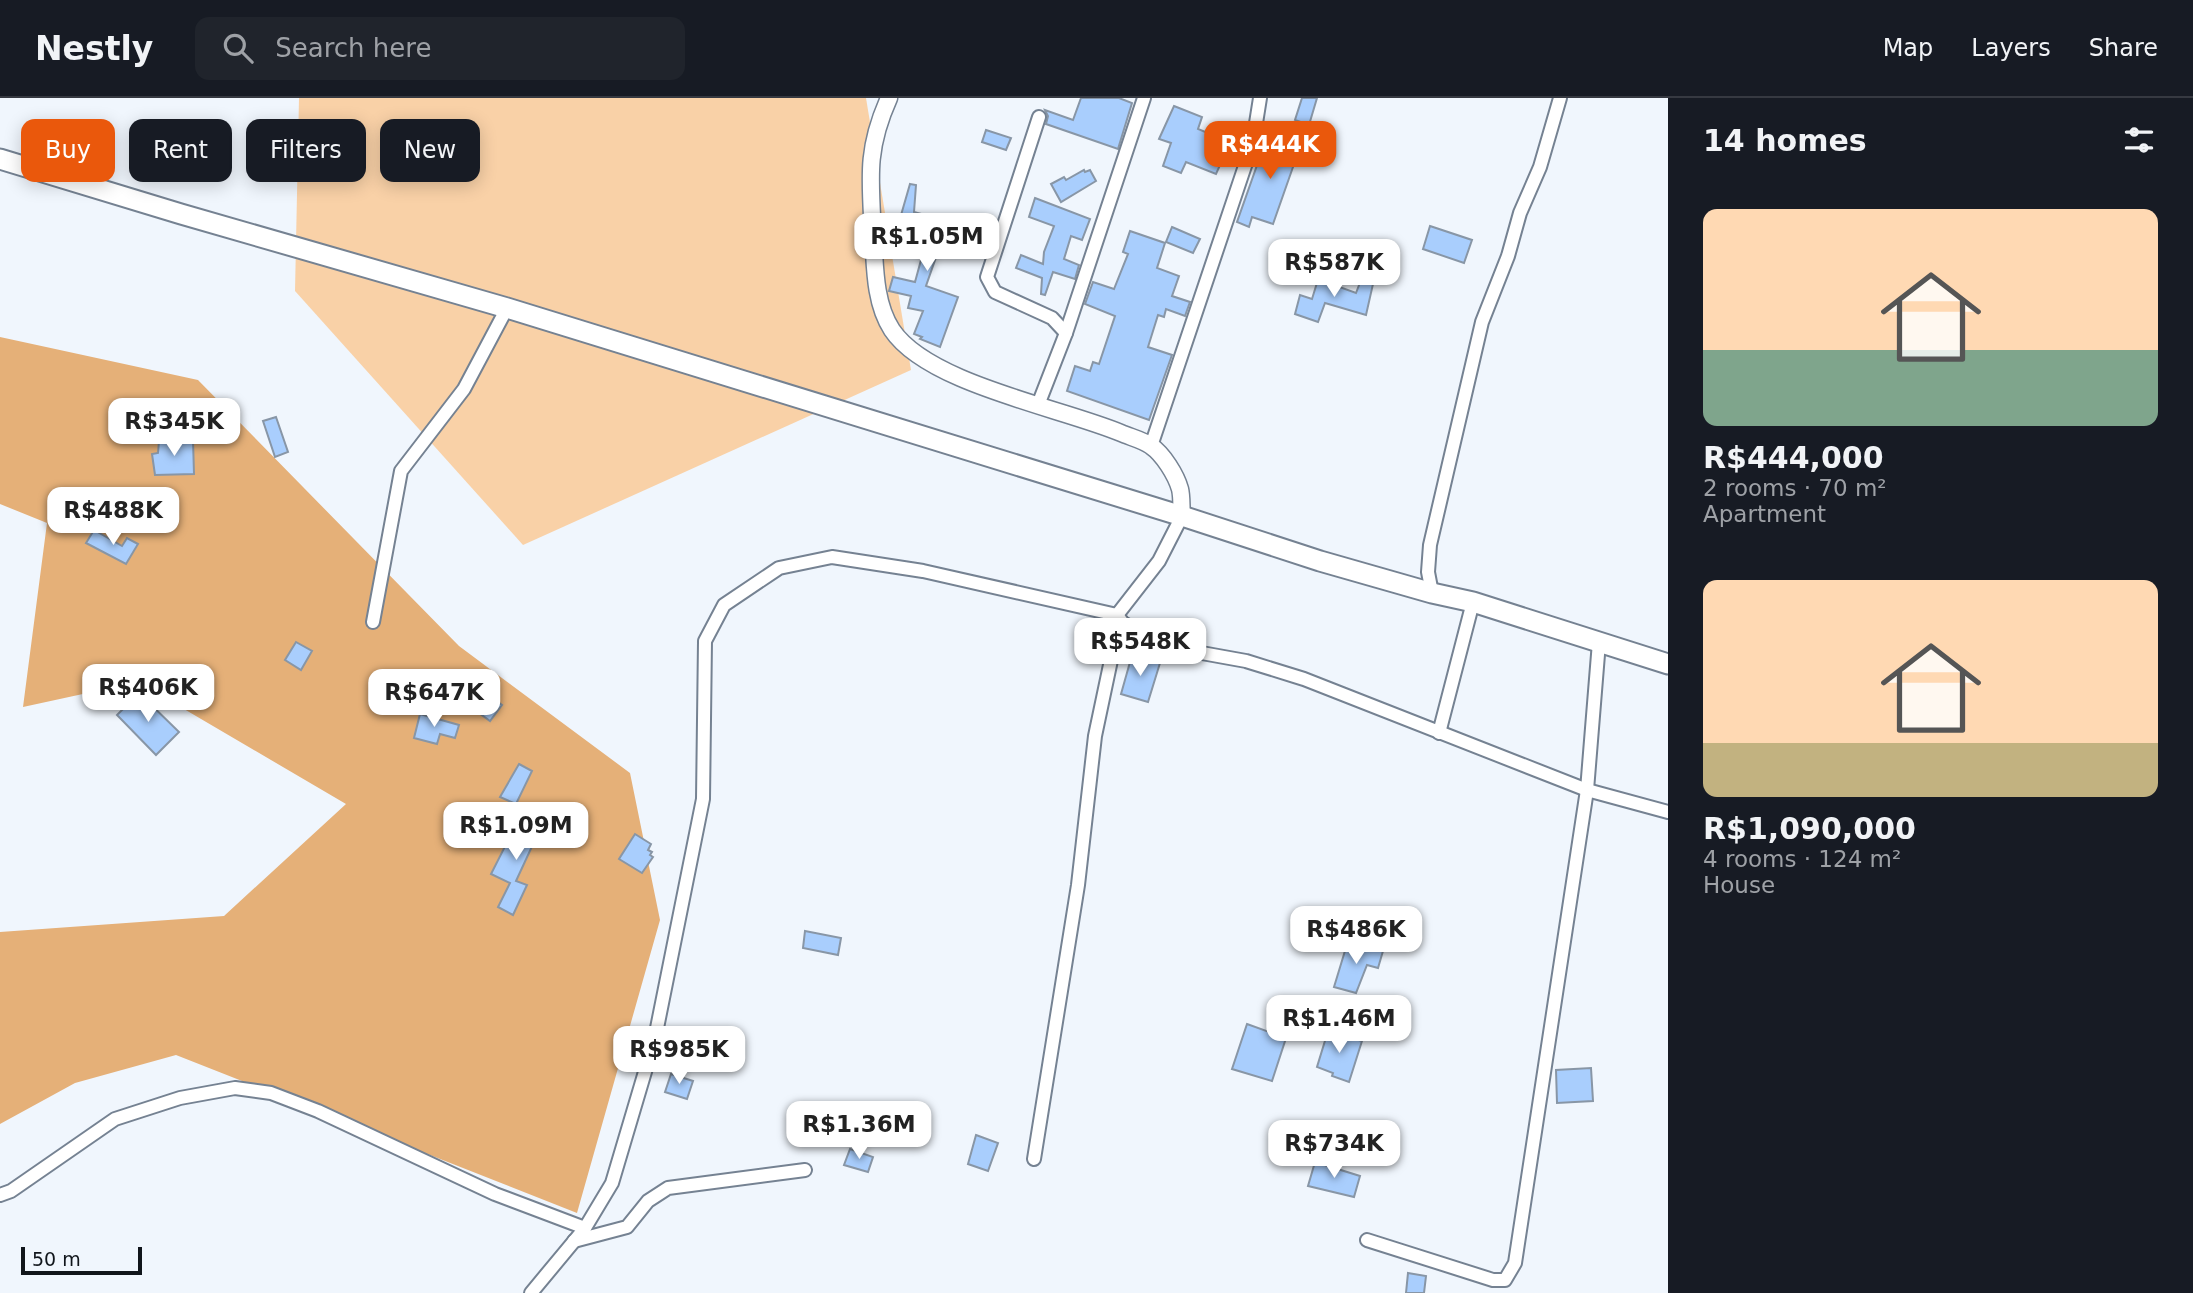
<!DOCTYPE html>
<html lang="en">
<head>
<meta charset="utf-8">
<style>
  :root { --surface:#171b24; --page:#20242c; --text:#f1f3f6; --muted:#9ea1a6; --line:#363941; --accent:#ea580c }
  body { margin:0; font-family:"DejaVu Sans",sans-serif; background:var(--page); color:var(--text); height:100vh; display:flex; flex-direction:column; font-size:26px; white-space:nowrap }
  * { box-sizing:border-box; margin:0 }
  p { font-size:23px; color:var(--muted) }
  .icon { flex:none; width:38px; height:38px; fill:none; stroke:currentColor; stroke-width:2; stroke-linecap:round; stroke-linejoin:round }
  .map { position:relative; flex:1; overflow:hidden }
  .details { display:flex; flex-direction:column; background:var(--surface); width:525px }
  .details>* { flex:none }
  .hud { position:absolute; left:21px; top:21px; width:665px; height:63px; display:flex; gap:14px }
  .scale { position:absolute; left:21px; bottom:18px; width:121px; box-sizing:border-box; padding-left:7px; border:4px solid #10151b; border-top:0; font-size:19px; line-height:24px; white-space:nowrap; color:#10151b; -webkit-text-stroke:5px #f0f6fd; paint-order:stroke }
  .price { position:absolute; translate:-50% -60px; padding:0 16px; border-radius:14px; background:#fff; color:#222; font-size:23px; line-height:46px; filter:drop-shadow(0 2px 4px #0008) }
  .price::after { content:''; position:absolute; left:50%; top:42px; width:21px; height:16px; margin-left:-10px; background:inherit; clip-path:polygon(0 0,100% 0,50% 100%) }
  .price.active { background:var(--accent); color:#fff }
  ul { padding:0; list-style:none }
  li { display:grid; align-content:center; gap:14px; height:371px; padding:0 35px }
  li span { display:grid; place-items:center; height:217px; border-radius:14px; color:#555 }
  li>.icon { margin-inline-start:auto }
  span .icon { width:126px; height:126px; fill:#fffc; stroke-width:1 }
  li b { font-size:30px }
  h2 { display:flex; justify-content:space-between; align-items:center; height:84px; padding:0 35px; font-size:30px }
  .chip { padding:0 24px; border-radius:14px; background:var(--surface); box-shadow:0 4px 18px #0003; font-size:24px; line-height:63px }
  .chip.active { background:var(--accent); color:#fff }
  header { display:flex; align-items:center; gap:42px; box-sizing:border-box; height:98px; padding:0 35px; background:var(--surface); border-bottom:2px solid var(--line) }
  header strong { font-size:33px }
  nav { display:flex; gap:38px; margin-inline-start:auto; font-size:24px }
  .search { width:490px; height:63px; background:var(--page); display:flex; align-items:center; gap:18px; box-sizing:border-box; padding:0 24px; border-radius:14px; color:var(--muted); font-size:26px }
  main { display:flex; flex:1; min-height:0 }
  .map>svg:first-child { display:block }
  .green { fill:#f9d1a7 }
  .forest { fill:#e5b078 }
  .building { fill:#a9cefd; stroke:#8896a6; stroke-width:2 }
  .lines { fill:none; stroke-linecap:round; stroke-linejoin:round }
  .minor-casing { stroke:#758292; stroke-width:16 }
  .tertiary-casing { stroke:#758292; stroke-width:19 }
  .primary-casing { stroke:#758292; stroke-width:23 }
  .minor { stroke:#fff; stroke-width:12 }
  .tertiary { stroke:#fff; stroke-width:16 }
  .primary { stroke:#fff; stroke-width:19 }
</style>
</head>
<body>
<header>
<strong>Nestly</strong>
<div class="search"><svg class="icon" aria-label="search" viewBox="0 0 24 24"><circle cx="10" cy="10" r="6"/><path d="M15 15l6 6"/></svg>Search here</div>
<nav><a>Map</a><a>Layers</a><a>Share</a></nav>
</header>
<main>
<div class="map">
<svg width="1668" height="1195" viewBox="0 0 1668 1195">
  <rect width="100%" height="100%" fill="#f0f6fd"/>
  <polygon class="green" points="299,0 866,0 911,272 523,447 295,193"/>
  <polygon class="forest" points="0,239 198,282 459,548 630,675 660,822 577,1115 176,957 75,985 0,1026 0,834 224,818 346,706 138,584 23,609 47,425 0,406"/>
  <g class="building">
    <polygon points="1081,0 1119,0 1132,5 1118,51 1046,26 1048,18 1045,12 1073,22"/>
    <polygon points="1302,0 1317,0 1309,27 1295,22"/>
    <polygon points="1174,8 1202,19 1198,31 1241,49 1234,60 1225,56 1216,76 1186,64 1181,75 1163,68 1171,45 1159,41"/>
    <polygon points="1281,31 1300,39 1296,47 1300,49 1273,126 1252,119 1249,129 1237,124 1261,56 1269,58"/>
    <polygon points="986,32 1011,40 1006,52 982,44"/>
    <polygon points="1084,72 1085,74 1090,72 1096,83 1061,104 1051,86 1064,79 1066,82"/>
    <polygon points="910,86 916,87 914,114 958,126 952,145 942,142 926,188 958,199 940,249 920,241 922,239 914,236 923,213 908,210 911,198 889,193 893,179 915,184 927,140 897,131"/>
    <polygon points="1035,100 1090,121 1082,142 1071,138 1064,161 1079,167 1075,181 1053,174 1045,197 1041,196 1042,180 1016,170 1021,157 1043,166 1044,154 1054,128 1029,119"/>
    <polygon points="1430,128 1472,142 1464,165 1423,151"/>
    <polygon points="1172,129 1200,141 1193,155 1166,144"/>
    <polygon points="1130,133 1165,145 1157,170 1179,178 1172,198 1190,204 1185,218 1166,211 1164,219 1158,217 1148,249 1172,257 1149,322 1067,293 1075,268 1090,273 1093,264 1099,266 1115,218 1085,206 1093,184 1114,191 1128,156 1123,154"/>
    <polygon points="1320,175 1333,179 1331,186 1356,195 1361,182 1373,186 1366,217 1325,205 1318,224 1295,216 1300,197 1312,201"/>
    <polygon points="276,319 288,354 275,359 263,323"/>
    <polygon points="193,342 194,376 155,377 152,356 158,355 159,343"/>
    <polygon points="94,432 122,448 127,440 138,446 126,466 86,445"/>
    <polygon points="296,544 312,553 301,572 285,562"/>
    <polygon points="1132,557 1160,565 1148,604 1121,596"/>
    <polygon points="470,584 502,607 490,623 459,600"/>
    <polygon points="139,595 179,634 156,657 117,617"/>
    <polygon points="420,616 459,627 455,640 440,636 437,646 414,640"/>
    <polygon points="519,666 532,673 516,706 500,699"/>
    <polygon points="521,717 541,729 516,783 527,787 513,817 498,809 510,785 491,776"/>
    <polygon points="635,736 651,746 648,752 652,754 650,757 653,759 642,775 619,761"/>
    <polygon points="805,833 841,840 838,857 803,850"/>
    <polygon points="1348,843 1383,853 1378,870 1367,867 1356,895 1334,889"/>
    <polygon points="1247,926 1286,940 1272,983 1232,971"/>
    <polygon points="1328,933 1362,943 1349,984 1332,978 1333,975 1317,969"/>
    <polygon points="1591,970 1593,1003 1557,1005 1556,972"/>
    <polygon points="671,976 693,983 687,1001 665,994"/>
    <polygon points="976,1037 998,1045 988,1073 968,1066"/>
    <polygon points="850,1051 873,1059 868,1074 844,1067"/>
    <polygon points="1315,1064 1360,1078 1354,1099 1308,1088"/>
    <polygon points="1408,1175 1426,1178 1424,1195 1406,1195"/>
  </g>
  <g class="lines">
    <defs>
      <g id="minor">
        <polyline points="1039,19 987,179 995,194 1052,220 1066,235"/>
        <polyline points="1038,307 1066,235 1144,0"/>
        <polyline points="1151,348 1253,44 1260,0"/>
        <polyline points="1432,495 1428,474 1430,447 1482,224 1508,158 1520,115 1540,69 1560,0"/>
        <polyline points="1117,517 1159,463 1182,418"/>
        <polyline points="373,524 401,373 464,291 507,210"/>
        <polyline points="1439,635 1473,504"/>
        <polyline points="1034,1061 1078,787 1095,638 1118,529 1123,525"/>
        <polyline points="0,1097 11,1093 115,1021 180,1000 235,990 271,995 318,1013 495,1096 585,1130"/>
        <polyline points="1367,1142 1493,1182 1505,1182 1515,1165 1587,692 1599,544"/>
        <polyline points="574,1143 627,1129 648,1103 668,1090 805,1072"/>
        <polyline points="531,1195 585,1130 612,1085 655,940 703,701 705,543 724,507 779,470 832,459 923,473 1117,517 1123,525 1163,548 1246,563 1304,581 1587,692 1668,714"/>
      </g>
      <path id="tertiary" d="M889,0C866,51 870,80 873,135C875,166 874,205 892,232C928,286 1062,310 1121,335C1130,339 1143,342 1151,348C1163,356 1176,377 1180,391C1182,399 1181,409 1182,418"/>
      <polyline id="primary" points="0,61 181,116 507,210 1182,418 1320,463 1432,495 1473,504 1668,566"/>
    </defs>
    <use href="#minor" class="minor-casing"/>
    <use href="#tertiary" class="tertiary-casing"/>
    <use href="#primary" class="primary-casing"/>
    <use href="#minor" class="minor"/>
    <use href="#tertiary" class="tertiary"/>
    <use href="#primary" class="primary"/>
  </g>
</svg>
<div class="scale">50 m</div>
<b class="price active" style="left:1270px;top:83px">R$444K</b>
<b class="price" style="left:927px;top:175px">R$1.05M</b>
<b class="price" style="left:1334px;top:201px">R$587K</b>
<b class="price" style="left:174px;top:360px">R$345K</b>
<b class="price" style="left:113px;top:449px">R$488K</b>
<b class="price" style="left:1140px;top:580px">R$548K</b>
<b class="price" style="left:148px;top:626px">R$406K</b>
<b class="price" style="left:434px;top:631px">R$647K</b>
<b class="price" style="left:516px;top:764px">R$1.09M</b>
<b class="price" style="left:1356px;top:868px">R$486K</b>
<b class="price" style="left:1339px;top:957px">R$1.46M</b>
<b class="price" style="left:679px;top:988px">R$985K</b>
<b class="price" style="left:859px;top:1063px">R$1.36M</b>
<b class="price" style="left:1334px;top:1082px">R$734K</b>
<div class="hud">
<a class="chip active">Buy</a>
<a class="chip">Rent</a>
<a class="chip">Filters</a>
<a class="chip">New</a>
</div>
</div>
<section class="details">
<h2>14 homes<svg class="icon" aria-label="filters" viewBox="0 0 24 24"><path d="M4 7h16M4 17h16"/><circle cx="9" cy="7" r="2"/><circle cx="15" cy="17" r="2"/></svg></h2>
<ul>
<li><span style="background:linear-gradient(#ffd9b3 65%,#7fa58c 0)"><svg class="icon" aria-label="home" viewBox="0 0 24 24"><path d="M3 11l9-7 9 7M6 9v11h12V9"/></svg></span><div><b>R$444,000</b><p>2 rooms · 70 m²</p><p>Apartment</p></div></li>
<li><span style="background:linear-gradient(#ffd9b3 75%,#c2b280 0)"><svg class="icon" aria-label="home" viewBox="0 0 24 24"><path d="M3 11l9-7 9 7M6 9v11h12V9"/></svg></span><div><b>R$1,090,000</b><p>4 rooms · 124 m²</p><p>House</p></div></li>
</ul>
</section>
</main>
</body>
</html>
